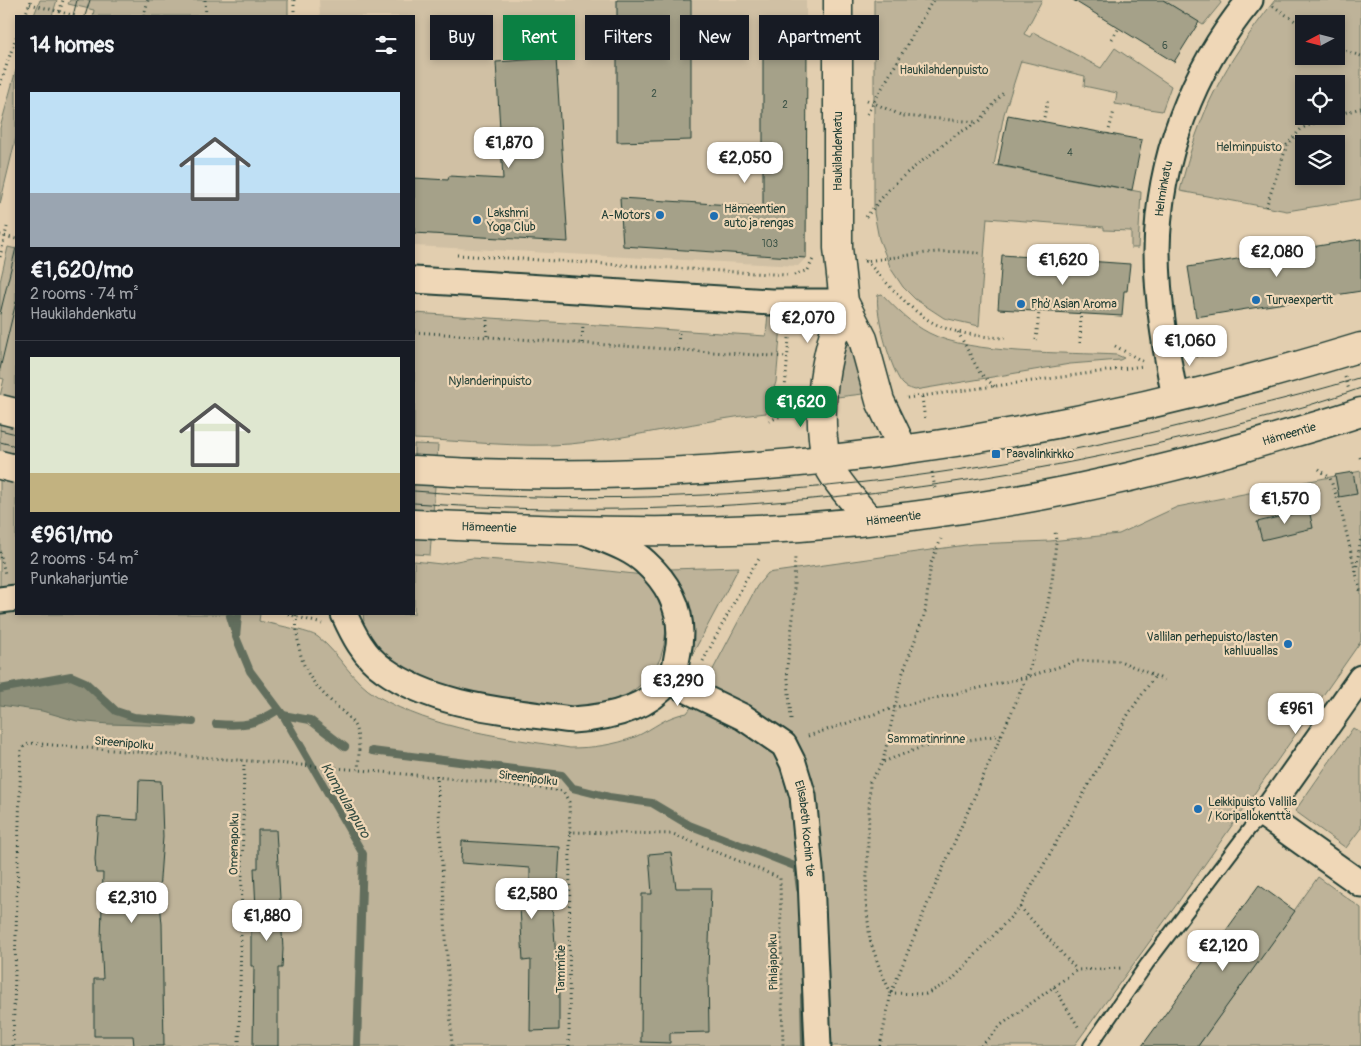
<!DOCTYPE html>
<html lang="en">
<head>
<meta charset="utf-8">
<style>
  :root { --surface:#171b24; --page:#242831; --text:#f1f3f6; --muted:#9ea1a6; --line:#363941; --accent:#0b8043 }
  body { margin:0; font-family:Pangolin,sans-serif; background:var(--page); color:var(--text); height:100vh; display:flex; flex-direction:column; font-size:19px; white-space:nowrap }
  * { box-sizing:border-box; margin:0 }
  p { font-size:16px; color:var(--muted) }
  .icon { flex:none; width:28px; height:28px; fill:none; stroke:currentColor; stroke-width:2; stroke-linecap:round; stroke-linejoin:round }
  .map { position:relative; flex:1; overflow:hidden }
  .sheet { position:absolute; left:15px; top:15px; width:400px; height:600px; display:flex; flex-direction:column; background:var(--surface); border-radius:0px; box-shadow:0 2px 8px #0003 }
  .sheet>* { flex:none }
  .top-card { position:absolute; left:430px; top:15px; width:475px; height:45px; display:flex; gap:10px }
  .needle { width:32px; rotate:263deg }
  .tools { position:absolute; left:1295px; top:15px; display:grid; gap:10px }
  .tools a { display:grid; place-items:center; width:50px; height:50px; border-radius:0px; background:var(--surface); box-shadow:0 2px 8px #0003; font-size:25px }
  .price { position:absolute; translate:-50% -42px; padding:0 11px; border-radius:10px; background:#fff; color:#222; font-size:16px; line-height:32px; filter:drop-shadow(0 1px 2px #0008) }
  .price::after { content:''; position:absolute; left:50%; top:30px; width:15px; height:11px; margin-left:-8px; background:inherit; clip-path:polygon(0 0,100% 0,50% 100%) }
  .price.current { background:var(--accent); color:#fff }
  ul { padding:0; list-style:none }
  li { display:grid; align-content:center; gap:10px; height:265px; padding:0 15px }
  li+li { border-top:1px solid var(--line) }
  li span { display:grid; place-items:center; height:155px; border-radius:0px; color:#555 }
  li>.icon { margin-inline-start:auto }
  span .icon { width:90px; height:90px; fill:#fffc; stroke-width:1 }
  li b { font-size:21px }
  h2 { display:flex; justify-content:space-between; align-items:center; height:60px; padding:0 15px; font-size:21px }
  .pill { padding:0 18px; border-radius:0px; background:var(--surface); box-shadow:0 2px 8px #0003; font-size:18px; line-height:45px }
  .pill.current { background:var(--accent); color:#fff }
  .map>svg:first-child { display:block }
  .built { fill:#d0c0a4 }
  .green { fill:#beb399; stroke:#6e7866; fill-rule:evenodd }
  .water { fill:#8e8f79; stroke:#626e5d }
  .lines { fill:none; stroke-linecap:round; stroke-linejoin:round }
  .stream { stroke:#626e5d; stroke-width:8 }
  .building { fill:#a5a189; stroke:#1f3d34 }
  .lane-casing { stroke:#1f3d34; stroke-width:16 }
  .street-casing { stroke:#1f3d34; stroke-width:29 }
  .secondary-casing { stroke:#1f3d34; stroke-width:31 }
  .primary-casing { stroke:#1f3d34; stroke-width:31 }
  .path { stroke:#1f3d34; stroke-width:3; stroke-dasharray:1 4; stroke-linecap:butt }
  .lane { stroke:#efd7b7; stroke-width:12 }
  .street { stroke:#efd7b7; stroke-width:25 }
  .secondary { stroke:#efd7b7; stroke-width:28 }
  .primary { stroke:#efd7b7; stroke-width:28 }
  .tram { stroke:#1f3d34; stroke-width:1 }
  .primary-bridge-casing { stroke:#1f3d34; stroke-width:31; stroke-linecap:butt }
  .primary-bridge { stroke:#efd7b7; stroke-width:28 }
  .poi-dot { fill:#1f6fb2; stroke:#efd7b7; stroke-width:2 }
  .labels { text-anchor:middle; stroke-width:4.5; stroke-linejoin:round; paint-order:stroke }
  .number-label { font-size:10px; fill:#405649 }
  .park-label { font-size:12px; fill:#2f493e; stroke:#efd7b7 }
  .street-label { font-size:12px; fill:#1f3d34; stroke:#efd7b7 }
  .poi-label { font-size:12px; fill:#1f3d34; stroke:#efd7b7; text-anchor:start }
  .water-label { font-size:14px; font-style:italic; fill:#354d42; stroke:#efd7b7 }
</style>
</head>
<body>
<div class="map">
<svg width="1361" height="1046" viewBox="0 0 1361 1046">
  <rect width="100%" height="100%" fill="#e2ceaf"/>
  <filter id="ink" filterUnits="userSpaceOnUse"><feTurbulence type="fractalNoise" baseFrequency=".02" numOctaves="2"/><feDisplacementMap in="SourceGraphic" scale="10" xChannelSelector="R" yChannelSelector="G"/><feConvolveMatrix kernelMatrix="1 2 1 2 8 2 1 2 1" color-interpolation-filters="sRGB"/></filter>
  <g filter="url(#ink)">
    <polygon class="built" points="319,0 806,0 806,258 798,266 414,246 414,16 320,16"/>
    <g class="green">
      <polygon points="40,0 57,0 52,16 34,15"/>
      <polygon points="70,0 288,0 288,16 93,16 94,10 68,4"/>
      <polygon points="874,0 1042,0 1024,34 1030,37 1033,32 1101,68 1115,48 1171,86 1162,111 1115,104 1117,93 1084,86 1085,76 1021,61 1004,114 994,165 1141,192 1138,248 1131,248 1131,231 1104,230 1104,227 987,218 979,326 944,318 915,299 903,287 891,269 879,239 874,213"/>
      <polygon points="1163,0 1219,0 1221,3 1203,25"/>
      <path d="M1275,0H1361V199L1287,211L1180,191C1199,110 1224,65 1275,0ZM1304,24H1336V56H1304ZM1304,84H1336V116H1304ZM1304,144H1336V176H1304Z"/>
      <polygon points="16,70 16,137 0,204 0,128"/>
      <path d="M8,247L16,249V614H260L259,621C271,624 310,631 318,637C340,654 351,681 377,696C435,730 504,737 570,748C591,748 615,745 635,737C655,728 664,717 687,713L698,698L757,586L768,573L973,544L1050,541L1119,534L1177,507L1361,471V641L1177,904L1074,1046H0V396L4,379L0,378V282Z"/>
      <path d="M882,294C896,309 910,323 929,333C971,355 1067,352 1117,355L1124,358L1120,360L1070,364L915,390C912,389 907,388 904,385C892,376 874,310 878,295Z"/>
      <path d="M414,313L766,336L768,313L782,315L776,382L766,413C700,420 636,438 570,444C518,448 466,441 414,439Z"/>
      <polygon points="849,335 863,394 837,397 840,336"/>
      <polygon points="414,444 438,445 430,555 414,554"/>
      <polygon points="472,558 538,563 643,575 652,587 664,614 666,629 664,645 660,659 651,675 638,687 624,697 608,704 571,707 457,693 393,667 357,627 364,621 363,614 414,614 414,561 441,564"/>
      <polygon points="739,567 691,657 686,667 669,569"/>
      <polygon points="1353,728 1361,733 1361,828 1346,848 1295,811"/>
      <polygon points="1318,877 1361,908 1361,1046 1198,1046"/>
    </g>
    <path class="water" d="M71,676C93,686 99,701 116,711C137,723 169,720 193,722L181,726L108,724L77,721L42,711L0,705V689Z"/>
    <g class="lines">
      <g class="stream">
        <polyline points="230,616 235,632"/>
        <polyline points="238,616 236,637 250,671 283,715 363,854 357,1046"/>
        <polyline points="0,689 71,676 85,682 116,711 134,717 193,722"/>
        <polyline points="283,715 310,720 345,747"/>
        <path d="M216,724C244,726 254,725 278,710"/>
        <polyline points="372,751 562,775 573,788 609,797 652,803 689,825 797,867 800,889"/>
        <polyline points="804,996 805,1046"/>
      </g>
    </g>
    <g class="building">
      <polygon points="617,0 691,0 691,140 617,142"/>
      <polygon points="1073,0 1163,0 1199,22 1174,62"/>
      <polygon points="782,43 807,43 806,258 623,246 620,198 763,207 763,56 775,56 774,48 782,48"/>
      <polygon points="556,58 568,242 414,233 414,178 448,180 449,176 503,179 496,62"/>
      <polygon points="1008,115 1142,140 1132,190 998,165"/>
      <polygon points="1361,239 1361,291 1196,317 1188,267"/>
      <polygon points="1002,255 1130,264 1127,291 1124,291 1122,316 998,309"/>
      <polygon points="1353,472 1357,494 1339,497 1335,475"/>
      <polygon points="1309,510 1313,528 1262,540 1257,522"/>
      <polygon points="139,780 161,781 163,837 159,892 162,924 164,1046 134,1046 133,1036 94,1036 94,979 103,979 101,940 103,873 96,873 95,859 98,817 138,820"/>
      <polygon points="258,830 276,830 283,949 282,968 278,968 278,1046 253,1046 254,966 251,966 251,909 256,909 254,868 258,868"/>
      <polygon points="462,841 560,847 557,902 552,902 557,973 559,973 559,1030 530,1031 531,960 523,961 520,907 530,906 530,868 461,863"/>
      <polygon points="671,852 676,888 711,888 708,970 709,1032 670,1033 670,1043 641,1042 642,894 652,894 649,854"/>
      <polygon points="1259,885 1295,911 1198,1046 1142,1046"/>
    </g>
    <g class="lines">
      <defs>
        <polyline id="lane" points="1090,1046 1147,964 1250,828 1264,815"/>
        <g id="street">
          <polyline points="414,280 771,302 844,302"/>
          <path id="s1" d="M1175,398C1166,350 1157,300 1157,251C1158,160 1192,70 1250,0"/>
          <polyline points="0,600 16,598"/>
          <path d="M344,614C353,634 364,656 383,669C437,708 509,711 572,720C605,718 646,710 668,682C673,675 676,665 677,657C686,619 674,588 645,562C629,547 604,540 584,531"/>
          <polyline points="1361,678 1264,815 1361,884"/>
          <path id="s2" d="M669,681L743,717L784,745L793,763L803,796L811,879L818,1046"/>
        </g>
        <g id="secondary">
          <polyline points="838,0 838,248 844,302 863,339 880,401 903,449"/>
          <path d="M844,302C828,347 818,391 823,438C824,445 824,454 826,461C835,482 855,501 869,520"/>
        </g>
        <g id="primary">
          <path d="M414,470C733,490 1056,441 1361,347"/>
          <path id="s3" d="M414,524C542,530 671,535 800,527C950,517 1101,488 1245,447C1284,435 1323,425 1361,412"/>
        </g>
      </defs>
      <use href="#lane" class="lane-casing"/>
      <use href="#street" class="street-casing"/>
      <use href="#secondary" class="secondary-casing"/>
      <use href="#primary" class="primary-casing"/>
      <g class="path">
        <polyline points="205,0 206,16"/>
        <polyline points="294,0 294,16"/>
        <polyline points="30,4 76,16"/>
        <polyline points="1273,6 1304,27"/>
        <polyline points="25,16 31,0"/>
        <polyline points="58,16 63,0"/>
        <polyline points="144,16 148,0"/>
        <polyline points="1112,39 1119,28"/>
        <polyline points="1336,48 1361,56"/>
        <polyline points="0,85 16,37"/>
        <polyline points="867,100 903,116 978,122"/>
        <polyline points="867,114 933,0"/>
        <polyline points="1336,115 1361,108"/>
        <polyline points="1043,122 1048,99"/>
        <polyline points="1108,134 1114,111"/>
        <polyline points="1266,207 1287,145 1302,128 1333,116"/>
        <polyline points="866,217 890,188 908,172 957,134 979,122 1003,93"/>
        <polyline points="0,235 16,239"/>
        <polyline points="457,255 787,275"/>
        <polyline points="0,257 7,227"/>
        <polyline points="1042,258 1043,249"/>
        <path d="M864,261C905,257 942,247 983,254"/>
        <path d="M866,261C890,285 915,319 948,329C966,335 986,337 1005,338"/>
        <polyline points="1086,261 1086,252"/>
        <polyline points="794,275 808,270 813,259"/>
        <polyline points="414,332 787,357"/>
        <polyline points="958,332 980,373 995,387"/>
        <polyline points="487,336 487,318"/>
        <polyline points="1036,340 1039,312"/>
        <polyline points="582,343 583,324"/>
        <polyline points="1080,343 1081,314"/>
        <polyline points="1115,346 1142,361"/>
        <polyline points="678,349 679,330"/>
        <polyline points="1191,357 1220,351"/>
        <polyline points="1345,377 1349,390"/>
        <polyline points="922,397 925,421"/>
        <polyline points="907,398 1143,366"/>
        <polyline points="783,414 790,326"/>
        <polyline points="769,421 783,415 797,413"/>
        <polyline points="1360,457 1361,460"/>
        <polyline points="1319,469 1330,478 1340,506 1361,594"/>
        <polyline points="932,472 935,488"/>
        <polyline points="0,552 5,574"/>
        <polyline points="1356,571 1361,537"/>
        <polyline points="288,614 322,624"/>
        <path d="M296,615C297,640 299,665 316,685C347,723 363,711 358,770"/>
        <polyline points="703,661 749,574 759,559"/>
        <polyline points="791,719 787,667 793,618 795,556"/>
        <polyline points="1001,735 922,747 883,762 870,782 866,902 870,940 881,972 891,993 926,994 951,981 1020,907 1129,713 1155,676"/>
        <polyline points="808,736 893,708 1027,677 1077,661 1120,661 1167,681"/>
        <polyline points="883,761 902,675 925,613 931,563 941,539"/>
        <polyline points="437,775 452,1046"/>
        <polyline points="1020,907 1077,970"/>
        <polyline points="1054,987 1079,1028"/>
        <path d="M13,1046L21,749L30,743C208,759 386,769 563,791L569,802L570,832L673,834L780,878L783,1046"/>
        <polyline points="239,1046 244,762"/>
        <polyline points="569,1046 570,832"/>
        <polyline points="880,1046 891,993 932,893 1027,677 1045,619 1052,581 1056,542 1055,530"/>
        <polyline points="981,1046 1001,1025 1077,970 1122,968"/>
      </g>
      <use href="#lane" class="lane"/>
      <use href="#street" class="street"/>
      <use href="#secondary" class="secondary"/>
      <use href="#primary" class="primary"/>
      <g class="tram">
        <polyline points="73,16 77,0"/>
        <polyline points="85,16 90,0"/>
        <polyline points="0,314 16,248"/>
        <polyline points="0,369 16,302"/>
        <polyline points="0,430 16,434"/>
        <polyline points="0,442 16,446"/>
        <path d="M414,491C690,512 973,483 1240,410C1281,399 1322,390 1361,377"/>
        <path d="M414,503C658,521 908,500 1147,446C1218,430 1292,413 1361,388"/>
      </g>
      <defs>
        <g id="primary-bridge">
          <polyline points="0,409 16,413"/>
          <polyline points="0,465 16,469"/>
        </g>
      </defs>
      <use href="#primary-bridge" class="primary-bridge-casing"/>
      <use href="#primary-bridge" class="primary-bridge"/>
    </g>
  </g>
  <g class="poi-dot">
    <circle cx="660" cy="215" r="5"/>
    <circle cx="714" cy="216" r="5"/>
    <circle cx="477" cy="220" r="5"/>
    <circle cx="1256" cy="300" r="5"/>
    <circle cx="1021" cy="304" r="5"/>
    <rect x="991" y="449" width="10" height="10" rx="2.5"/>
    <circle cx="1288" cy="644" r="5"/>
    <circle cx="1198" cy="809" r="5"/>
  </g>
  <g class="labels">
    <g class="number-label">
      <text x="1165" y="49">6</text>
      <text x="654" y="97">2</text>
      <text x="785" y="108">2</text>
      <text x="1070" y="156">4</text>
      <text x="770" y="247">103</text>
    </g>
    <g class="park-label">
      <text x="944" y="74">Haukilahdenpuisto</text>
      <text x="1249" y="151">Helminpuisto</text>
      <text x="490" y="385">Nylanderinpuisto</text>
      <text x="926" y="743">Sammatinrinne</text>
    </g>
    <g class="street-label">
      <text transform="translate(838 151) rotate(-90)" y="4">Haukilahdenkatu</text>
      <text dy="4" stroke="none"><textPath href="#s1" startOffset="211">Helminkatu</textPath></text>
      <text dy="4" stroke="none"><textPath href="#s3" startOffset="885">Hämeentie</textPath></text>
      <text dy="4" stroke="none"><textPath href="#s3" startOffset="480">Hämeentie</textPath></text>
      <text dy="4" stroke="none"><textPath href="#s3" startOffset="75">Hämeentie</textPath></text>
      <text transform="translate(124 743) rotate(5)" y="4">Sireenipolku</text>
      <text transform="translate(528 778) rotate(7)" y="4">Sireenipolku</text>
      <text dy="4" stroke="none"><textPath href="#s2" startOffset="219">Elisabeth Kochin tie</textPath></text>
      <text transform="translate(234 844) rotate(-89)" y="4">Omenapolku</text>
      <text transform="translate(773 962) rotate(-91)" y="4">Pihlajapolku</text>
      <text transform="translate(561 969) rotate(-90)" y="4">Tammitie</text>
    </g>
    <g class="poi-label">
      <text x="724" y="213">Hämeentien<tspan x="724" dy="14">auto ja rengas</tspan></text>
      <text x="487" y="217">Lakshmi<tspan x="487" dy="14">Yoga Club</tspan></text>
      <text x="650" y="219" text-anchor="end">A-Motors</text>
      <text x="1266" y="304">Turvaexpertit</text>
      <text x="1031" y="308">Phở Asian Aroma</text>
      <text x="1006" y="458">Paavalinkirkko</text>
      <text x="1278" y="641" text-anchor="end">Vallilan perhepuisto/lasten<tspan x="1278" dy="14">kahluuallas</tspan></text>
      <text x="1208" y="806">Leikkipuisto Vallila<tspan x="1208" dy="14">/ Koripallokenttä</tspan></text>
    </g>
    <g class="water-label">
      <text transform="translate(346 800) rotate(60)" y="5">Kumpulanpuro</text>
    </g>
  </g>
</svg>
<div class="tools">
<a><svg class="needle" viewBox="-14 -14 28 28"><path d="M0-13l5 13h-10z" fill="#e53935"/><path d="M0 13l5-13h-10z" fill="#9ea1a6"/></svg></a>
<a><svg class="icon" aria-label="locate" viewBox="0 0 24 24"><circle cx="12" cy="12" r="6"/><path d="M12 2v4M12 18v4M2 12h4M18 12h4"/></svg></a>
<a><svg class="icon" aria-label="layers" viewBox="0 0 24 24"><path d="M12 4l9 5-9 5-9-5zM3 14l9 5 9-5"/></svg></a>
</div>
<b class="price" style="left:509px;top:169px">€1,870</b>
<b class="price" style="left:745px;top:184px">€2,050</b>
<b class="price" style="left:1277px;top:278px">€2,080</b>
<b class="price" style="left:1063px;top:286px">€1,620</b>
<b class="price" style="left:808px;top:344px">€2,070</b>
<b class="price" style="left:1190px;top:367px">€1,060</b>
<b class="price current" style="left:801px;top:428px">€1,620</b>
<b class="price" style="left:1285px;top:525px">€1,570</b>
<b class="price" style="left:678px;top:707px">€3,290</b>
<b class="price" style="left:1296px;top:735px">€961</b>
<b class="price" style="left:532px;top:920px">€2,580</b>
<b class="price" style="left:132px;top:924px">€2,310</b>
<b class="price" style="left:267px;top:942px">€1,880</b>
<b class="price" style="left:1223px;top:972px">€2,120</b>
<div class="top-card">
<a class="pill">Buy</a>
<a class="pill current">Rent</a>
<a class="pill">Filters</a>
<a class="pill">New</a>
<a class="pill">Apartment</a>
</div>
<section class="sheet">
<h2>14 homes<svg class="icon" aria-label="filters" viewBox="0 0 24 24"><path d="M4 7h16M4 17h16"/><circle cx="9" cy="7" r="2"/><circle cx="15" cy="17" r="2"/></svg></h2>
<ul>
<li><span style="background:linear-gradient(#bfe0f5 65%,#9aa5b1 0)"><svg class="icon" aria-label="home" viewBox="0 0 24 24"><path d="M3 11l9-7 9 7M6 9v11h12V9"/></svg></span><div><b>€1,620/mo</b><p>2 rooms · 74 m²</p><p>Haukilahdenkatu</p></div></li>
<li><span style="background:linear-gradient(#dfe7d0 75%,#c2b280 0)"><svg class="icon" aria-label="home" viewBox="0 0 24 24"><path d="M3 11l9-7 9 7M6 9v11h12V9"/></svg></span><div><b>€961/mo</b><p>2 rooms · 54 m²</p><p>Punkaharjuntie</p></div></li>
</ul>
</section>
</div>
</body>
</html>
